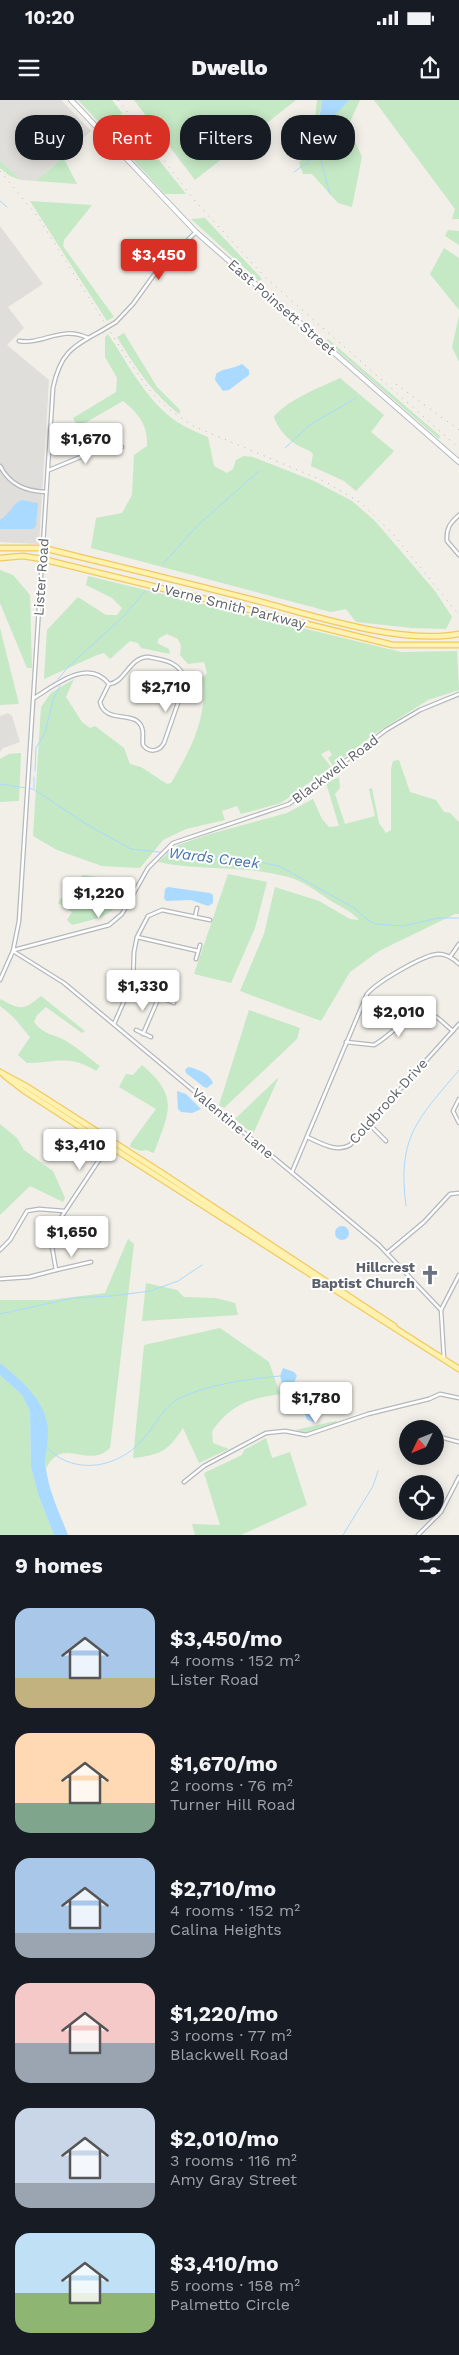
<!DOCTYPE html>
<html lang="en">
<head>
<meta charset="utf-8">
<style>
  :root { --surface:#171b24; --page:#20242c; --text:#f1f3f6; --muted:#9ea1a6; --accent:#d93025 }
  body { margin:0; font-family:"Work Sans",sans-serif; background:var(--page); color:var(--text); height:100vh; display:flex; flex-direction:column; font-size:19px; white-space:nowrap }
  * { box-sizing:border-box; margin:0 }
  p { font-size:16px; color:var(--muted) }
  .icon { flex:none; width:28px; height:28px; fill:none; stroke:currentColor; stroke-width:2; stroke-linecap:round; stroke-linejoin:round }
  .map { position:relative; height:1435px; overflow:hidden }
  .panel { display:flex; flex-direction:column; background:var(--surface); flex:1 }
  .panel>* { flex:none }
  .hud { position:absolute; left:15px; top:15px; width:430px; height:45px; display:flex; gap:10px }
  .needle { width:32px; rotate:227deg }
  .buttons { position:absolute; left:399px; top:1320px; display:grid; gap:10px }
  .buttons a { display:grid; place-items:center; width:45px; height:45px; border-radius:50%; background:var(--surface); box-shadow:0 2px 12px #0003; font-size:25px }
  .price { position:absolute; translate:-50% -42px; padding:0 11px; border-radius:5px; background:#fff; color:#222; font-size:16px; line-height:32px; filter:drop-shadow(0 1px 2px #0008) }
  .price::after { content:''; position:absolute; left:50%; top:30px; width:15px; height:11px; margin-left:-8px; background:inherit; clip-path:polygon(0 0,100% 0,50% 100%) }
  .price.current { background:var(--accent); color:#fff }
  ul { padding:0; list-style:none }
  li { display:flex; align-items:center; gap:15px; height:125px; padding:0 15px }
  li span { display:grid; place-items:center; flex:none; width:140px; height:100px; border-radius:15px; color:#555 }
  li>.icon { margin-inline-start:auto }
  span .icon { width:60px; height:60px; fill:#fffc; stroke-width:1 }
  li b { font-size:21px }
  h2 { display:flex; justify-content:space-between; align-items:center; height:60px; padding:0 15px; font-size:21px }
  .tag { padding:0 18px; border-radius:20px; background:var(--surface); box-shadow:0 2px 12px #0003; font-size:18px; line-height:45px }
  .tag.current { background:var(--accent); color:#fff }
  .status { display:flex; justify-content:space-between; align-items:center; height:35px; padding:0 25px; background:var(--surface); direction:ltr }
  .status svg { height:14px; fill:currentColor }
  header { display:flex; justify-content:space-between; align-items:center; height:65px; padding:0 15px; background:var(--surface); font-size:22px; font-weight:800 }
  .map>svg:first-child { display:block }
  .industrial { fill:#e0deda }
  .green { fill:#c5e8c5 }
  .water { fill:#aadaff }
  .lines { fill:none; stroke-linecap:round; stroke-linejoin:round }
  .stream { stroke:#aadaff; stroke-width:1 }
  .street-casing { stroke:#b5b8bc; stroke-width:5 }
  .secondary-casing { stroke:#b6babf; stroke-width:6 }
  .primary-casing { stroke:#f2c960; stroke-width:7 }
  .street { stroke:#fff; stroke-width:2.5 }
  .secondary { stroke:#fff; stroke-width:4 }
  .primary { stroke:#fff2af; stroke-width:4.5 }
  .rail { stroke:#b6b7b8; stroke-width:1; stroke-dasharray:1 6; stroke-linecap:butt }
  .street-bridge-casing { stroke:#b5b8bc; stroke-width:5; stroke-linecap:butt }
  .street-bridge { stroke:#fff; stroke-width:2.5 }
  .labels { text-anchor:middle; stroke-width:4; stroke-linejoin:round; paint-order:stroke }
  .street-label { font-size:14px; fill:#5f6368; stroke:#fff }
  .worship-label { font-size:14px; font-weight:bold; fill:#5b616d; stroke:#fff; text-anchor:end }
  .water-label { font-size:15px; font-style:italic; fill:#4174aa; stroke:#fff }
</style>
</head>
<body>
<div class="status"><b>10:20</b><svg viewBox="0 0 49 12"><path d="M0 12V9h3v3zM5 12V6h3v6zM10 12V3h3v9zM15 12V0h3v12zM26 1h20v11H26zM47 4h2v5h-2z"/></svg></div>
<header><svg class="icon" aria-label="menu" viewBox="0 0 24 24"><path d="M4 6h16M4 12h16M4 18h16"/></svg>Dwello<svg class="icon" aria-label="share" viewBox="0 0 24 24"><path d="M12 15V3M7 8l5-5 5 5M5 13v7h14v-7"/></svg></header>
<div class="map">
<svg width="459" height="1435" viewBox="0 0 459 1435">
  <rect width="100%" height="100%" fill="#f1efe8"/>
  <g class="industrial">
    <polygon points="0,0 61,0 91,31 36,81 21,80 0,61"/>
    <polygon points="0,126 43,184 8,207 24,228 7,245 49,280 39,444 0,442"/>
    <polygon points="8,613 12,616 20,642 3,648 0,652 0,616"/>
  </g>
  <g class="green">
    <polygon points="78,0 112,0 122,13 106,30"/>
    <polygon points="134,0 296,0 195,80"/>
    <path d="M317,0H322L317,27L319,43C328,35 328,24 335,15C339,9 344,5 349,0H360L348,26L362,57L352,107L338,103L312,74H303L299,63L313,40Z"/>
    <polygon points="374,0 459,0 459,119 452,119 455,109"/>
    <polygon points="127,20 186,94 165,94 111,36"/>
    <polygon points="63,57 77,84 36,81"/>
    <polygon points="0,61 21,80 10,76 0,68"/>
    <polygon points="30,101 92,105 64,140 63,146 114,217 107,221"/>
    <polygon points="205,118 262,179 259,181 191,119"/>
    <polygon points="448,130 459,131 459,145 445,136"/>
    <polygon points="444,148 459,158 459,210 430,174"/>
    <polygon points="459,216 459,262 452,247"/>
    <path d="M124,233L157,287L180,310V313H178C151,292 135,266 117,237Z"/>
    <path d="M108,234C126,261 143,294 168,315C179,325 194,331 208,337L214,366L227,373L233,369L236,360L244,356L253,357L314,381L352,401L375,421L435,491L452,517L446,529L412,528L356,522L346,509L331,512L91,448L96,418L122,413L132,395L134,355L147,346C148,325 139,314 123,301L78,327L73,318L116,292L117,278L105,257V237Z"/>
    <polygon points="328,239 440,336 439,339 326,241"/>
    <path d="M340,278L384,315L371,332L394,351L356,391L344,381L311,366L313,354C308,349 304,349 299,346C289,341 276,327 274,316C291,298 317,289 340,278Z"/>
    <polygon points="0,470 13,475 30,495 32,568 27,568 0,503"/>
    <path d="M88,476L401,552L457,551L459,590L428,600L373,635L333,666L328,658L332,655L329,650L321,654L331,667L281,703L241,714L237,706L222,711L225,720L186,729L163,740L140,768L102,766L57,750L33,736L41,607L51,593L74,579L66,597L82,622L90,628L95,626L124,648L130,664L141,667L167,684L171,683C190,651 209,616 202,578L207,573L204,562L188,564L180,555L181,546L178,539L167,534L159,538L157,543L169,549L170,554L141,548L138,543L130,541L110,559L104,553L97,555L44,579L47,530L78,497L106,515H117L122,508L112,498L86,485Z"/>
    <polygon points="0,528 19,604 0,605"/>
    <polygon points="21,653 19,701 0,702 0,659 9,654"/>
    <path d="M399,660L410,692L436,700L444,712L450,713L459,722V814H455L379,851L350,872L321,921L240,891L264,834L275,787L319,801L350,819L359,820C351,811 341,807 331,801C317,792 304,781 288,777C246,765 200,771 158,762L178,745L210,734L287,713L313,699L322,719L329,727L339,726L326,683L339,677L340,688L335,694L345,724L375,716L369,689L372,688L379,723L386,733L391,730V669L393,661Z"/>
    <polygon points="228,774 267,782 255,828 231,883 194,874"/>
    <path d="M83,775L113,779L130,786C111,818 107,816 72,825L67,820L72,812L58,803L61,798L76,799L82,795L77,788L76,781Z"/>
    <path d="M41,896L85,931L82,933L46,907L37,915L34,922C42,933 49,933 60,938C74,944 87,957 100,966L96,971C69,954 56,963 27,963L18,955L30,937C18,923 15,917 0,906V899C21,910 23,911 41,896Z"/>
    <polygon points="249,910 300,928 297,939 224,1008 219,1005"/>
    <path d="M142,965C180,997 169,1013 154,1053L146,1050L141,1051L130,1047L131,1043L156,1009L119,987L126,974L133,975Z"/>
    <polygon points="279,977 253,1034 235,1019"/>
    <polygon points="0,1024 17,1038 24,1050 53,1071 65,1098 63,1102 30,1086 0,1115"/>
    <path d="M128,1139L134,1144L110,1348C87,1370 64,1335 46,1368L45,1350L48,1333L45,1316L34,1295L0,1263V1200H50L105,1193Z"/>
    <polygon points="146,1183 177,1190 184,1197 216,1198 235,1203 238,1215 142,1221"/>
    <path d="M220,1228L269,1262L280,1294C248,1299 232,1304 212,1331L213,1343L229,1349L199,1363L183,1328C168,1351 161,1355 133,1358L144,1245Z"/>
    <polygon points="0,1275 22,1295 30,1311 31,1367 38,1394 54,1435 0,1435"/>
    <polygon points="336,1321 337,1322 306,1333 295,1330"/>
    <polygon points="266,1338 272,1358 290,1352 307,1405 241,1435 195,1435 192,1424 220,1425 204,1373 242,1355 244,1350"/>
  </g>
  <g class="water">
    <polygon points="322,0 349,0 334,16 321,44 317,34"/>
    <path d="M242,264L249,270V275L229,290L223,291L215,280L216,274C223,268 234,269 242,264Z"/>
    <path d="M22,400L38,403L36,426L33,429H0V420C9,415 13,403 22,400Z"/>
    <polygon points="168,787 210,793 213,795 213,803 208,806 191,800 166,801 164,798 165,789"/>
    <path d="M188,967C196,968 210,974 213,983L207,988L204,987L186,973L185,970Z"/>
    <polygon points="177,991 186,994 201,1009 192,1013 181,1012 178,1009"/>
    <circle cx="342" cy="1133" r="7"/>
    <path d="M0,1263C22,1281 49,1303 48,1334C48,1346 44,1356 46,1369C49,1392 60,1414 68,1435H54L52,1430L38,1394L31,1367L30,1311L22,1295L0,1275Z"/>
    <polygon points="283,1268 294,1272 297,1276 289,1293 284,1289 280,1276"/>
    <path d="M311,1297H314L318,1319L316,1322L307,1320C303,1312 305,1304 311,1297Z"/>
  </g>
  <g class="lines">
    <g class="stream">
      <polyline points="321,44 321,60 330,94"/>
      <polyline points="294,72 319,54"/>
      <polyline points="0,101 7,107"/>
      <polyline points="285,348 311,324 356,298"/>
      <polyline points="163,464 198,425 259,371"/>
      <polyline points="58,579 69,566 125,515 145,491"/>
      <polyline points="35,671 36,648 45,633 53,600 60,586"/>
      <polyline points="0,684 33,689 91,727 131,749 185,755 240,758 279,766 354,808 369,821 377,824 403,826 439,818 459,818"/>
      <polyline points="34,688 34,677"/>
      <path d="M406,1106C397,1037 417,1020 459,970"/>
      <polyline points="0,1214 74,1198 112,1196 150,1191 178,1181 202,1165"/>
      <path d="M46,1346C49,1349 51,1352 54,1354C83,1376 124,1364 145,1337C156,1324 164,1306 180,1298C208,1284 250,1279 280,1276"/>
      <polyline points="343,1435 373,1386 378,1371"/>
    </g>
    <defs>
      <g id="street">
        <polyline points="116,222 133,204 159,168 196,132"/>
        <path d="M19,241C43,245 61,225 88,238"/>
        <path d="M0,366C10,385 25,391 46,392"/>
        <polyline points="49,370 105,347 122,347"/>
        <path d="M459,415C450,423 446,428 447,441L459,455"/>
        <path d="M148,557C166,560 179,562 186,580L164,643C159,652 149,653 143,645C142,639 144,633 142,628C136,609 105,625 100,602L109,584C125,583 129,557 148,557Z"/>
        <path d="M34,598C54,586 88,557 109,584"/>
        <polyline points="195,817 197,808"/>
        <polyline points="137,837 198,851"/>
        <polyline points="14,850 109,825 122,814 148,768 173,743 289,704 386,630 420,610 459,594"/>
        <polyline points="13,851 64,883 379,1145 441,1210"/>
        <polyline points="450,857 459,844"/>
        <polyline points="196,859 200,845"/>
        <path d="M0,880L13,851L19,821L53,288C60,254 71,247 101,231"/>
        <polyline points="131,885 174,903"/>
        <polyline points="114,924 133,881 134,852 137,837 148,816 162,810 210,820"/>
        <polyline points="136,930 151,937"/>
        <polyline points="143,934 159,897"/>
        <path d="M346,942L374,945C390,937 413,907 431,914C439,917 446,926 453,931"/>
        <polyline points="459,999 453,1011 459,1023"/>
        <polyline points="369,1024 386,1041"/>
        <path d="M307,1037C321,1043 336,1053 350,1045L459,924"/>
        <path d="M292,1072L367,894C377,882 423,855 438,854C447,854 453,858 459,864"/>
        <polyline points="0,1150 10,1140 27,1111 39,1109 64,1111"/>
        <polyline points="387,1153 424,1122 450,1094 459,1093"/>
        <polyline points="56,1170 91,1162"/>
        <polyline points="0,1179 29,1177 56,1170 51,1141 52,1131 109,1045"/>
        <polyline points="444,1259 441,1210 459,1175"/>
        <polyline points="436,1336 459,1342"/>
        <polyline points="184,1382 204,1366 266,1333 285,1331 306,1335 368,1314 429,1299 440,1294 459,1298"/>
        <polyline points="418,1435 441,1412 459,1377"/>
      </g>
      <polyline id="secondary" points="71,0 196,132 459,362"/>
      <g id="primary">
        <path d="M0,448H43C113,465 184,482 254,500C312,515 400,545 459,534"/>
        <polyline points="0,458 23,456 42,459 393,545 459,545"/>
        <polyline points="0,972 26,986 165,1075 394,1226"/>
        <polyline points="5,976 23,990 108,1045 459,1269"/>
      </g>
    </defs>
    <use href="#street" class="street-casing"/>
    <use href="#secondary" class="secondary-casing"/>
    <use href="#primary" class="primary-casing"/>
    <use href="#street" class="street"/>
    <use href="#secondary" class="secondary"/>
    <use href="#primary" class="primary"/>
    <g class="rail">
      <polyline points="118,0 195,101 264,176 459,348"/>
      <polyline points="0,71 38,117 125,255 147,287 162,304 191,325 326,382 361,403 393,434 459,515"/>
      <polyline points="396,284 459,330"/>
    </g>
    <defs>
      <polyline id="street-bridge" points="101,231 116,222"/>
    </defs>
    <use href="#street-bridge" class="street-bridge-casing"/>
    <use href="#street-bridge" class="street-bridge"/>
  </g>
  <defs>
    <symbol id="church-bare" viewBox="-9 -9 18 18"><path d="M-1.2-6h2.4v3.5h3.3v2.4h-3.3V6h-2.4V-.1h-3.3v-2.4h3.3Z" fill="#6b7280" stroke="#fff" stroke-width="2.5" paint-order="stroke"/></symbol>
  </defs>
  <g fill-rule="evenodd">
    <use href="#church-bare" x="416" y="1161" width="28" height="28"/>
  </g>
  <g class="labels">
    <g class="street-label">
      <text transform="translate(282 207) rotate(41)" y="5">East Poinsett Street</text>
      <text transform="translate(41 477) rotate(-86)" y="5">Lister Road</text>
      <text transform="translate(229 505) rotate(14)" y="5">J Verne Smith Parkway</text>
      <text transform="translate(335 669) rotate(-37)" y="5">Blackwell Road</text>
      <text transform="translate(388 1001) rotate(-48)" y="5">Coldbrook Drive</text>
      <text transform="translate(233 1023) rotate(40)" y="5">Valentine Lane</text>
    </g>
    <g class="worship-label">
      <text x="415" y="1172">Hillcrest<tspan x="415" dy="16">Baptist Church</tspan></text>
    </g>
    <g class="water-label">
      <text transform="translate(214 758) rotate(7)" y="5">Wards Creek</text>
    </g>
  </g>
</svg>
<div class="buttons">
<a><svg class="needle" viewBox="-14 -14 28 28"><path d="M0-13l5 13h-10z" fill="#e53935"/><path d="M0 13l5-13h-10z" fill="#9ea1a6"/></svg></a>
<a><svg class="icon" aria-label="locate" viewBox="0 0 24 24"><circle cx="12" cy="12" r="6"/><path d="M12 2v4M12 18v4M2 12h4M18 12h4"/></svg></a>
</div>
<b class="price current" style="left:159px;top:181px">$3,450</b>
<b class="price" style="left:86px;top:365px">$1,670</b>
<b class="price" style="left:166px;top:613px">$2,710</b>
<b class="price" style="left:99px;top:819px">$1,220</b>
<b class="price" style="left:143px;top:912px">$1,330</b>
<b class="price" style="left:399px;top:938px">$2,010</b>
<b class="price" style="left:80px;top:1071px">$3,410</b>
<b class="price" style="left:72px;top:1158px">$1,650</b>
<b class="price" style="left:316px;top:1324px">$1,780</b>
<div class="hud">
<a class="tag">Buy</a>
<a class="tag current">Rent</a>
<a class="tag">Filters</a>
<a class="tag">New</a>
</div>
</div>
<section class="panel">
<h2>9 homes<svg class="icon" aria-label="filters" viewBox="0 0 24 24"><path d="M4 7h16M4 17h16"/><circle cx="9" cy="7" r="2"/><circle cx="15" cy="17" r="2"/></svg></h2>
<ul>
<li><span style="background:linear-gradient(#a9c7e8 70%,#c2b280 0)"><svg class="icon" aria-label="home" viewBox="0 0 24 24"><path d="M3 11l9-7 9 7M6 9v11h12V9"/></svg></span><div><b>$3,450/mo</b><p>4 rooms · 152 m²</p><p>Lister Road</p></div></li>
<li><span style="background:linear-gradient(#ffd9b3 70%,#7fa58c 0)"><svg class="icon" aria-label="home" viewBox="0 0 24 24"><path d="M3 11l9-7 9 7M6 9v11h12V9"/></svg></span><div><b>$1,670/mo</b><p>2 rooms · 76 m²</p><p>Turner Hill Road</p></div></li>
<li><span style="background:linear-gradient(#a9c7e8 75%,#9aa5b1 0)"><svg class="icon" aria-label="home" viewBox="0 0 24 24"><path d="M3 11l9-7 9 7M6 9v11h12V9"/></svg></span><div><b>$2,710/mo</b><p>4 rooms · 152 m²</p><p>Calina Heights</p></div></li>
<li><span style="background:linear-gradient(#f6c9c9 60%,#9aa5b1 0)"><svg class="icon" aria-label="home" viewBox="0 0 24 24"><path d="M3 11l9-7 9 7M6 9v11h12V9"/></svg></span><div><b>$1,220/mo</b><p>3 rooms · 77 m²</p><p>Blackwell Road</p></div></li>
<li><span style="background:linear-gradient(#c9d6e8 75%,#9aa5b1 0)"><svg class="icon" aria-label="home" viewBox="0 0 24 24"><path d="M3 11l9-7 9 7M6 9v11h12V9"/></svg></span><div><b>$2,010/mo</b><p>3 rooms · 116 m²</p><p>Amy Gray Street</p></div></li>
<li><span style="background:linear-gradient(#bfe0f5 60%,#8fb573 0)"><svg class="icon" aria-label="home" viewBox="0 0 24 24"><path d="M3 11l9-7 9 7M6 9v11h12V9"/></svg></span><div><b>$3,410/mo</b><p>5 rooms · 158 m²</p><p>Palmetto Circle</p></div></li>
</ul>
</section>
</body>
</html>
